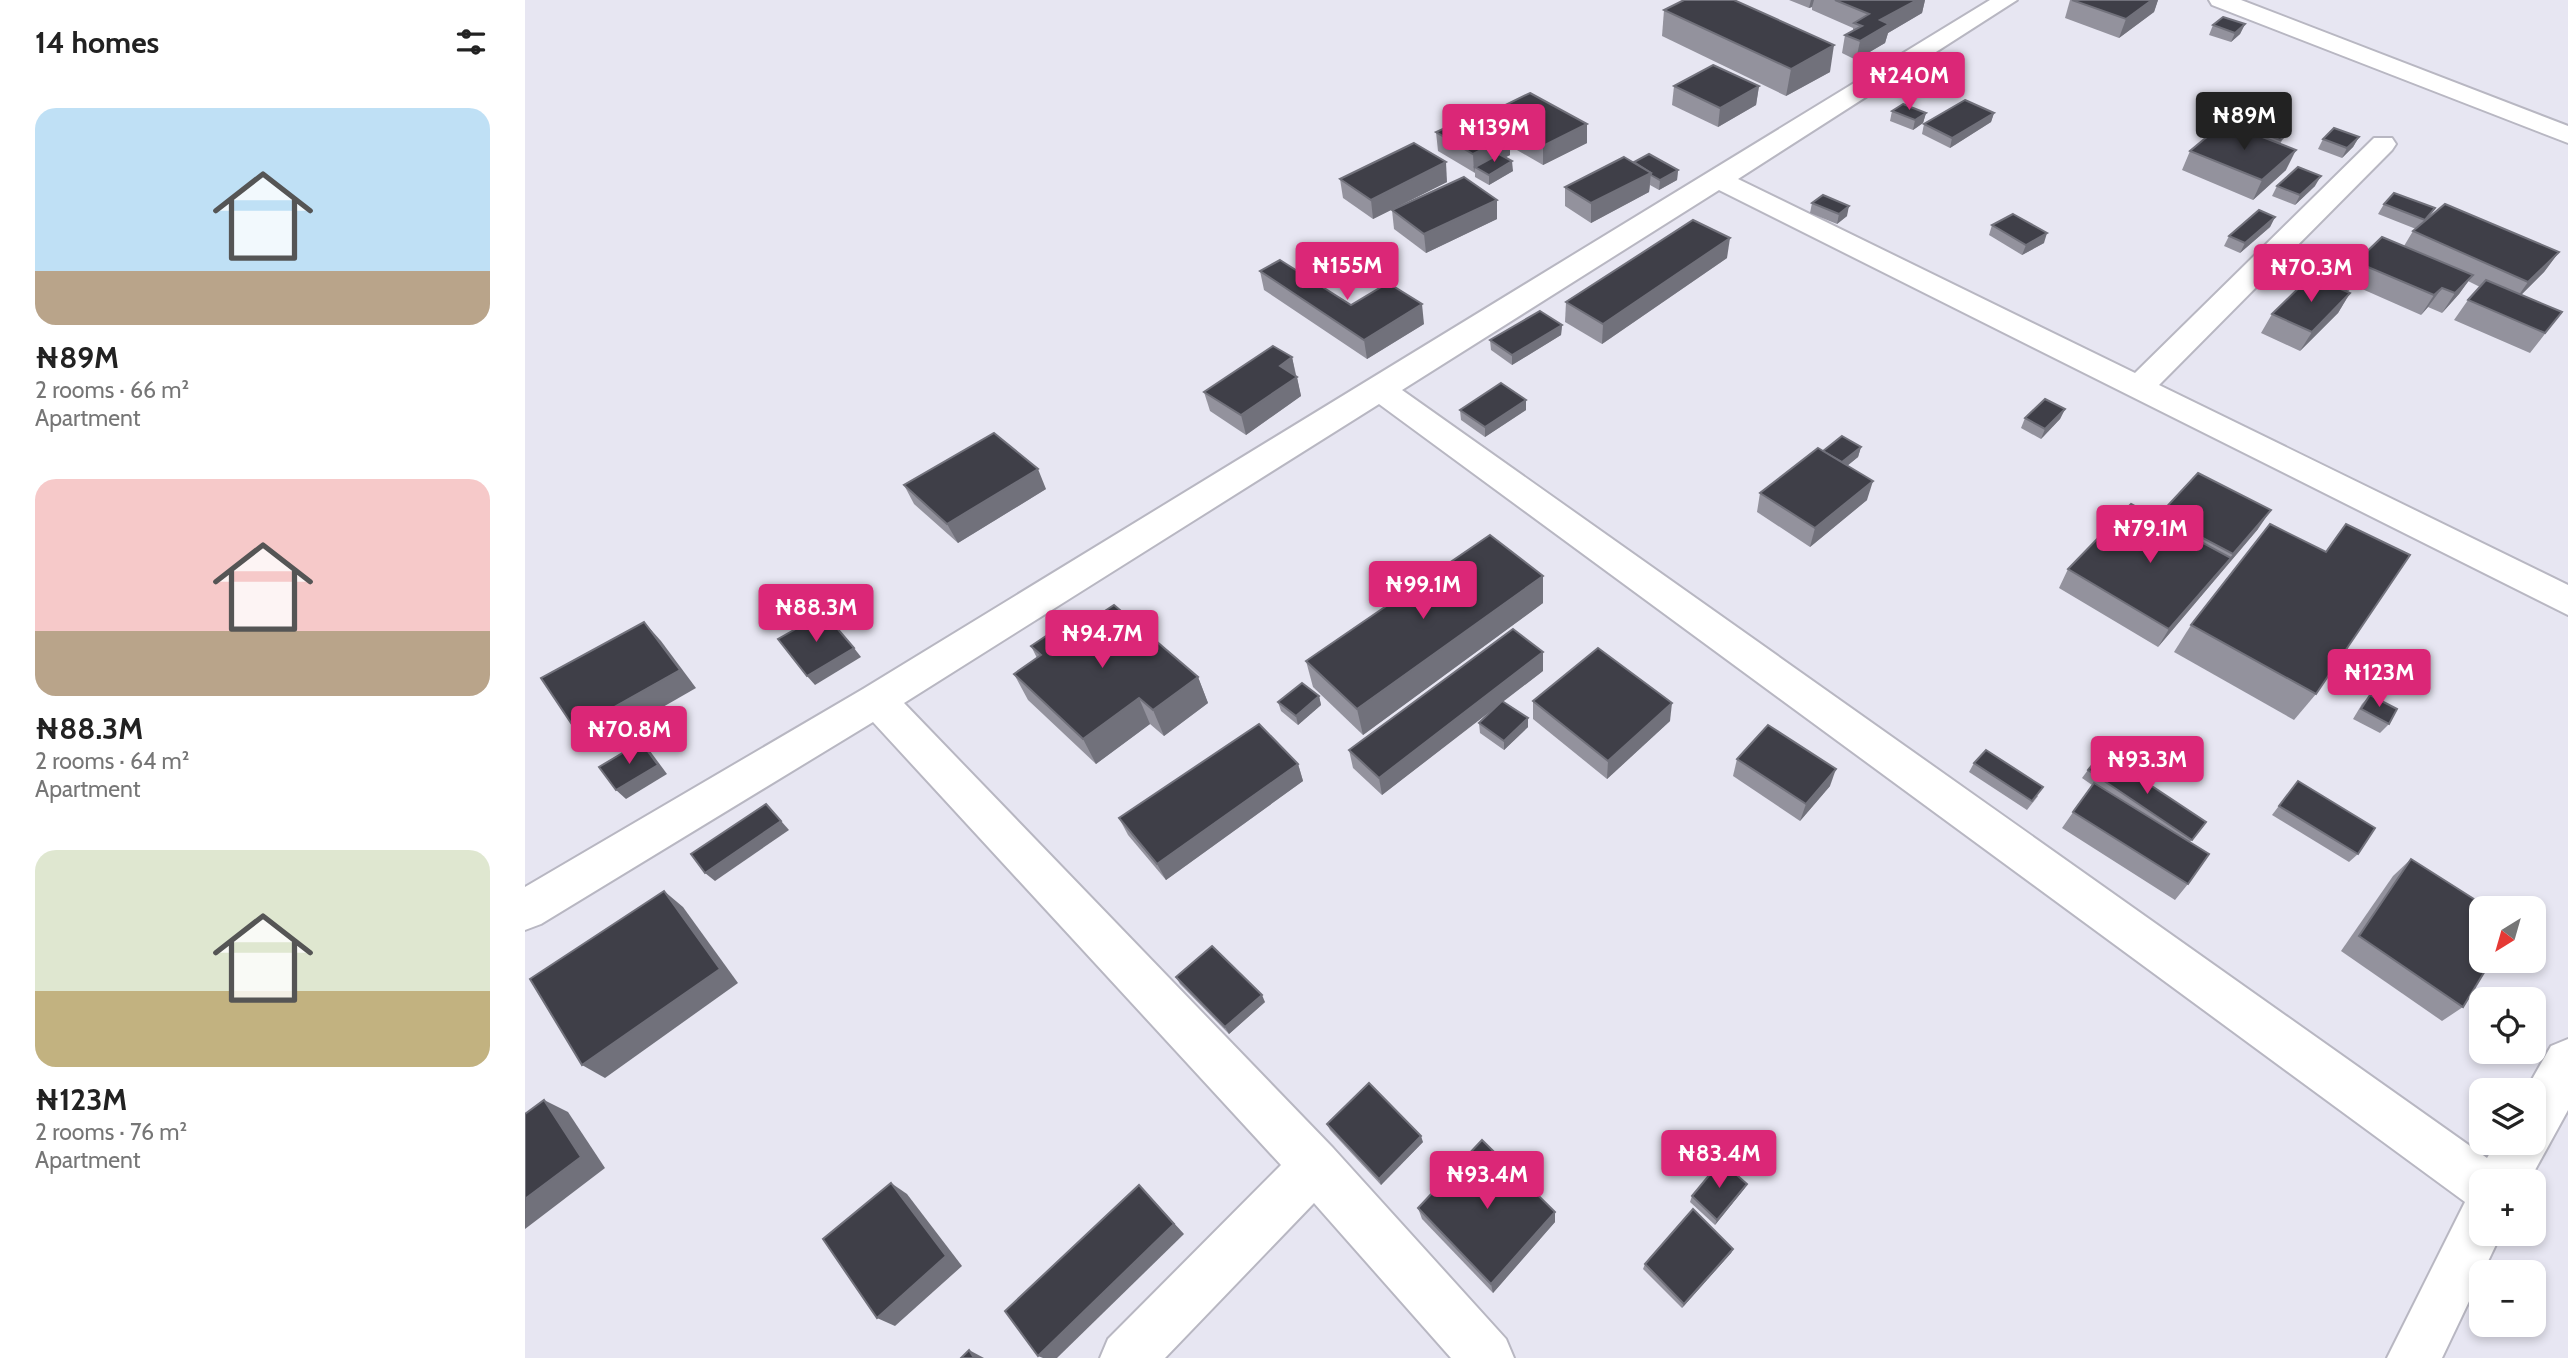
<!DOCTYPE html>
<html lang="en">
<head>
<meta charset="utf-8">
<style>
  :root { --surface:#fff; --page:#f6f6f6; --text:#222; --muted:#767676; --accent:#db2777 }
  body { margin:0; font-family:Cabin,sans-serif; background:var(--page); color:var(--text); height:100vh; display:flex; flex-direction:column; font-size:26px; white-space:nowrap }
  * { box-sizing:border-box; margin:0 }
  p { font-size:23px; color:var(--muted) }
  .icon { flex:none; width:38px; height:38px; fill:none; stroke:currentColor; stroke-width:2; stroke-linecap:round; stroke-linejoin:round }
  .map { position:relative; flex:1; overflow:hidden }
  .details { display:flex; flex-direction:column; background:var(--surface); width:525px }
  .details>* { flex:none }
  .needle { width:46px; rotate:217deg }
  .buttons { position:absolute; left:1944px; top:896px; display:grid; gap:14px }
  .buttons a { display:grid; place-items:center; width:77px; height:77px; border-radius:14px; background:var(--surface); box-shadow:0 4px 10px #0003; font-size:35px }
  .price { position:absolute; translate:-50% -60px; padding:0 16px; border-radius:7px; background:var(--accent); color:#fff; font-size:23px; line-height:46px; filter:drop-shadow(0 2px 4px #0008) }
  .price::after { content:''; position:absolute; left:50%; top:42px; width:21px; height:16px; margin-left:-10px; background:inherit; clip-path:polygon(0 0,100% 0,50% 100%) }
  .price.current { background:#222; color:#fff }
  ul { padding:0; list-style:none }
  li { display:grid; align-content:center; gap:14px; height:371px; padding:0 35px }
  li span { display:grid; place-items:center; height:217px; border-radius:21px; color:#555 }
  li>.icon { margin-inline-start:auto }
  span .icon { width:126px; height:126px; fill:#fffc; stroke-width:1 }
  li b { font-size:30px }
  h2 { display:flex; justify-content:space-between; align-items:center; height:84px; padding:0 35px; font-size:30px }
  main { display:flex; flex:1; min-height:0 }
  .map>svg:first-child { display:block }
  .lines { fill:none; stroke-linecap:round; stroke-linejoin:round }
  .minor-casing { stroke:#b8b7c2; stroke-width:4 }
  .minor { fill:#fff; fill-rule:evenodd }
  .wall { fill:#93929d }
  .shaded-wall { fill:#71717b }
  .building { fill:#3f3f48; stroke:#71717b; stroke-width:2 }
</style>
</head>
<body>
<main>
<section class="details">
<h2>14 homes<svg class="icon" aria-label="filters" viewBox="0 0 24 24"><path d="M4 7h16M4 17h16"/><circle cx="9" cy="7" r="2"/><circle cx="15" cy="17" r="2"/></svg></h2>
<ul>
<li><span style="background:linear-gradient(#bfe0f5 75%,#b9a48a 0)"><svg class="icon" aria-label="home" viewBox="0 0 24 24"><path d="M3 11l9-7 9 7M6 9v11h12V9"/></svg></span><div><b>₦89M</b><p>2 rooms · 66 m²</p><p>Apartment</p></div></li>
<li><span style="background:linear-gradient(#f6c9c9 70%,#b9a48a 0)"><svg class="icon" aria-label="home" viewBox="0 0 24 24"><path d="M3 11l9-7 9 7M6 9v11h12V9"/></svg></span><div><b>₦88.3M</b><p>2 rooms · 64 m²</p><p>Apartment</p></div></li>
<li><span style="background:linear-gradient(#dfe7d0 65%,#c2b280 0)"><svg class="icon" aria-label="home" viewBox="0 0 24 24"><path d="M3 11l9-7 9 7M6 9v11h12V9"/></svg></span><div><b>₦123M</b><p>2 rooms · 76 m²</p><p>Apartment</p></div></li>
</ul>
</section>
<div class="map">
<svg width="2043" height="1358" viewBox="0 0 2043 1358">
  <rect width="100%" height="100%" fill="#e7e6f2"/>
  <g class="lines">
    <defs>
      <g id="minor">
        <polygon points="1465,0 1492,0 1213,179 1610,373 1849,138 1867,138 1871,144 1867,150 1634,385 2043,585 2043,615 1194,190 877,390 1962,1158 1971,1143 2009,1143 2009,1090 2001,1090 2026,1046 2043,1039 2043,1110 2004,1181 1956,1181 1956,1234 1976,1234 1917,1358 1862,1358 1940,1202 854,404 379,703 808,1148 981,1339 989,1358 926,1358 789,1203 640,1358 575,1358 583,1339 756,1165 348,722 16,924 0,930 0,887 338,689"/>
        <polygon points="1684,0 1716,0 2043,126 2043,143 1687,5"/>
      </g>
    </defs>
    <use href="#minor" class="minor-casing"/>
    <use href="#minor" class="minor"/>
  </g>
  <g class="wall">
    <polygon points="1264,0 1400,0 1397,13 1363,33 1360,43 1331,60 1317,53 1320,35 1328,30 1328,28 1287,10 1287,7 1284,8"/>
    <polygon points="1545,0 1633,0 1629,12 1594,38 1540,18"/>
    <polygon points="1139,10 1305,72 1261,96 1137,36"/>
    <polygon points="1720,24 1715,34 1706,42 1684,35 1688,25"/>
    <polygon points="1149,86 1234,86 1231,105 1193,127 1147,105"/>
    <polygon points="1367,111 1401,113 1398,123 1388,130 1365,121"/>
    <polygon points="1469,113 1466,122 1425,148 1397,134 1399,124"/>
    <polygon points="962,114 1062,124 1062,143 1018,165 985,146 985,155 981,157 988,171 964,185 950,177 950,173 913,151 911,132 962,123"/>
    <polygon points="1725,128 1759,137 1755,144 1761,170 1728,200 1657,170 1665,151 1699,135 1723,132"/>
    <polygon points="1834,137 1828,147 1817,158 1793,149 1798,139"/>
    <polygon points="1109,162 1153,170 1152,180 1134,190 1125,185 1124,192 1066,223 1040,206 1040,187"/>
    <polygon points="815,179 922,182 848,219 818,198"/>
    <polygon points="1752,186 1790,186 1770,205 1747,196"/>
    <polygon points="972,200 972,219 901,253 869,229 867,210"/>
    <polygon points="1287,203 1322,216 1312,224 1285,213"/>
    <polygon points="1859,204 1904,218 2034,252 2019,272 1996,295 2037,312 2005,353 1929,320 1943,300 1955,287 1943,281 1934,294 1917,313 1903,307 1896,315 1828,285 1823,292 1825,293 1813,313 1775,351 1736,333 1747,314 1773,288 1771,287 1777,277 1820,279 1831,262 1879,246 1888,231 1891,229 1853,214"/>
    <polygon points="1750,217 1745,227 1715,253 1699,246 1704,236"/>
    <polygon points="1467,225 1519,243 1497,255 1464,235"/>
    <polygon points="1202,258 1077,344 1040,322 1041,302"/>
    <polygon points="735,271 826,305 899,324 842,359 739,290"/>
    <polygon points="1037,325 1036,335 987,365 966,350 965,340"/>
    <polygon points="767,357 776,396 721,435 685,411 679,392"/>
    <polygon points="1540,409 1535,419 1516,439 1496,428 1500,418"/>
    <polygon points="935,410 1001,410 960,437 936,420"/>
    <polygon points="1336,447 1333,457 1322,466 1342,500 1285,547 1232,512 1235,493 1298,451"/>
    <polygon points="379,485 521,489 433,543 389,504"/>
    <polygon points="1634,515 1733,529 1633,647 1534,588 1543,569 1632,518"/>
    <polygon points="1018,576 1018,603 838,735 788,687 781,661"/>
    <polygon points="560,624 673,677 683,703 639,736 625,724 571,764 503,700 489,674 512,658 506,646"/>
    <polygon points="1666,625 1791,694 1769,720 1649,652"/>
    <polygon points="1018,671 978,701 1003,718 1003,727 979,750 955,733 954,723 974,704 857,795 828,768 824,750"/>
    <polygon points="1845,695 1864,724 1855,733 1828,719 1837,704"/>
    <polygon points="794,696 796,705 773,725 756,711 753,702"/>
    <polygon points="1008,701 1145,721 1082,779 1008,719"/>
    <polygon points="1212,759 1305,786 1275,821 1208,776"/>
    <polygon points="1449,763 1513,796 1502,810 1444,772"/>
    <polygon points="773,764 778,781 641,880 603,835 594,818"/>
    <polygon points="1563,770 1681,822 1665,842 1663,884 1650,900 1537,828 1567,785 1557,778"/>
    <polygon points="1773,781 1833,854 1824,862 1747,815"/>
    <polygon points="1886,859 1938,1007 1917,1021 1816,951 1868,876"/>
    <polygon points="651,977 740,1002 704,1034 655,984"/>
    <polygon points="802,1124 898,1142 856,1185 805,1130"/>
    <polygon points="1219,1189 1190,1225 1165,1202 1167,1196"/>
    <polygon points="893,1208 1030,1212 1030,1222 968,1293 897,1219"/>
    <polygon points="1208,1249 1206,1253 1157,1308 1118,1269 1120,1264"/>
  </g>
  <g class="shaded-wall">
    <polygon points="1286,0 1289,0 1287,7 1284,8"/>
    <polygon points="1392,0 1400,0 1397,13 1363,33 1360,43 1331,60 1335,41 1355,20"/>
    <polygon points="1627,0 1633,0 1629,12 1594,38 1601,19"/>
    <polygon points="1720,24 1715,34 1706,42 1710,33"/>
    <polygon points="1309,45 1305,72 1261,96 1266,69"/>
    <polygon points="1234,86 1231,105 1193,127 1195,108"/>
    <polygon points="1401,113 1398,123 1388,130 1390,120"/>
    <polygon points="1469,113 1466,122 1425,148 1427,138"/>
    <polygon points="1062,124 1062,143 1018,165 1018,146"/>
    <polygon points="985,136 985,155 955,170 950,167 949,173 948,154"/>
    <polygon points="1834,137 1828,147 1817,158 1822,148"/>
    <polygon points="1771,150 1761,170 1728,200 1737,180"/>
    <polygon points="987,161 988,171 964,185 964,175"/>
    <polygon points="921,162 922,182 848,219 846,200"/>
    <polygon points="1153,170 1152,180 1134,190 1135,180"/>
    <polygon points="1126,173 1124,192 1066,223 1066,203"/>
    <polygon points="1796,176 1790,186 1770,205 1775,195"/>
    <polygon points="972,200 972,219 901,253 899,234"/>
    <polygon points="1324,206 1322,216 1312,224 1314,214"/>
    <polygon points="1750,217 1745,227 1715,253 1720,243"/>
    <polygon points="1522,233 1519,243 1497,255 1501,245"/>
    <polygon points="1205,238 1202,258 1077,344 1078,324"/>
    <polygon points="2034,252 2019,272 1989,302 2003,282"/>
    <polygon points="1948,275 1934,294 1917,313 1930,293"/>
    <polygon points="1917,288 1903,307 1896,315 1909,295"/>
    <polygon points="1825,293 1813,313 1775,351 1787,332"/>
    <polygon points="897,304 899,324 842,359 839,340"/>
    <polygon points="1037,325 1036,335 987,365 987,355"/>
    <polygon points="767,357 771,377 755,366"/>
    <polygon points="772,377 776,396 721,435 716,415"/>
    <polygon points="1001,400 1001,410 960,437 960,427"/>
    <polygon points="1540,409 1535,419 1516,439 1520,429"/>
    <polygon points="1336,447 1333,457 1307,478 1309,468"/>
    <polygon points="513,469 521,489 433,543 422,524"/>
    <polygon points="1348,481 1342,500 1285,547 1290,528"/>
    <polygon points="1746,510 1733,529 1633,647 1644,629"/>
    <polygon points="1018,576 1018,603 838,735 832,709"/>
    <polygon points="119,622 136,641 171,688 70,746 50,729"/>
    <polygon points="329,648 336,657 290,685 282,676"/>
    <polygon points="1018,652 1018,671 857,795 854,778"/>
    <polygon points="673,677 683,703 639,736 628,710"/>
    <polygon points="794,696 796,705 773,725 771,716"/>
    <polygon points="614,698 625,724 571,764 558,739"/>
    <polygon points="1147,703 1145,721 1082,779 1083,761"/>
    <polygon points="1003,718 1003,727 979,750 979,741"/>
    <polygon points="116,742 125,751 142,774 101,799 91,790"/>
    <polygon points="773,764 778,781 641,880 632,864"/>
    <polygon points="1311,769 1305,786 1275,821 1281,804"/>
    <polygon points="241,804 264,830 190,881 180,873"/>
    <polygon points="139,891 158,907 213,983 80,1078 57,1065"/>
    <polygon points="737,995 740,1002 704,1034 700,1027"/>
    <polygon points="19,1100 43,1112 80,1168 0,1229 0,1199"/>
    <polygon points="896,1136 898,1142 856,1185 854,1179"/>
    <polygon points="366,1183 382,1194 437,1266 370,1326 352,1318"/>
    <polygon points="1222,1184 1219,1189 1190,1225 1192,1220"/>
    <polygon points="614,1185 659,1234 532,1358 518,1358 513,1356"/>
    <polygon points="1030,1212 1030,1222 968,1293 966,1284"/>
    <polygon points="1208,1249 1206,1253 1157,1308 1159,1304"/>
    <polygon points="444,1350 459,1358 449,1358"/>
  </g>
  <g class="building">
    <polygon points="1159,0 1209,0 1309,45 1266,69 1139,10"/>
    <polygon points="1310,0 1392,0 1355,20 1364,24 1335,41 1320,35 1337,26 1329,23 1344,14"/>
    <polygon points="1547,0 1627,0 1601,19"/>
    <polygon points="1698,17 1720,24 1710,33 1688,25"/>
    <polygon points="1188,65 1234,86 1195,108 1149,86"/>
    <polygon points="1005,93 1062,124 1018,146 962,114"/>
    <polygon points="1440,100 1469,113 1427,138 1399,124"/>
    <polygon points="1378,104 1401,113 1390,120 1367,111"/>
    <polygon points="948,115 985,136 948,154 911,132"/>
    <polygon points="1730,125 1759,137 1755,140 1725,128"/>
    <polygon points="1709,126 1771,150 1737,180 1665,151 1689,131 1699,135"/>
    <polygon points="1809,128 1834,137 1822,148 1798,139"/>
    <polygon points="889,143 921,162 846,200 815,179"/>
    <polygon points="974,154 987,161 964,175 950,167"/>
    <polygon points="1124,154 1153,170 1135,180 1126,175 1126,173 1109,162"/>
    <polygon points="1099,157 1126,173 1066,203 1040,187"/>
    <polygon points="1773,167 1796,176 1775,195 1752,186"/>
    <polygon points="939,177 972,200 899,234 867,210"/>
    <polygon points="1869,193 1910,208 1900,220 1859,204"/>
    <polygon points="1298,195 1324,206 1314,214 1287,203"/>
    <polygon points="1920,204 2034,252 2003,282 1888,231"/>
    <polygon points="1734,210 1750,217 1720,243 1704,236"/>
    <polygon points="1488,214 1522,233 1501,245 1467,225"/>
    <polygon points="1168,220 1205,238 1078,324 1041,302"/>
    <polygon points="1857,237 1948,275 1930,293 1917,288 1909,295 1831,262"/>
    <polygon points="755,260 826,305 863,283 897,304 839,340 735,271"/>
    <polygon points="1790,266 1829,283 1820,291 1786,276 1782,280 1777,277"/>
    <polygon points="1786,276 1825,293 1787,332 1747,314"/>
    <polygon points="1961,280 2037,312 2020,333 1943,300"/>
    <polygon points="1015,311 1037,325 987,355 965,340"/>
    <polygon points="748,346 767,357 755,366 772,377 716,415 679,392"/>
    <polygon points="976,383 1001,400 960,427 935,410"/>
    <polygon points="1520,399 1540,409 1520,429 1500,418"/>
    <polygon points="469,433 513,469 422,524 379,485"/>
    <polygon points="1317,436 1336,447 1317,462 1298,451"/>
    <polygon points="1293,448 1348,481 1290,528 1235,493"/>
    <polygon points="1673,473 1746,510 1708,554 1634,515"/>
    <polygon points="1606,504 1706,558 1644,629 1543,569"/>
    <polygon points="1745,524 1801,552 1821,524 1885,555 1791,694 1666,625"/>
    <polygon points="965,535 1018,576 832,709 781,661"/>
    <polygon points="589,605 673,677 628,710 614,698 558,739 489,674 516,655 506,646 551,616 560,624"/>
    <polygon points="299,613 329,648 282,676 253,639"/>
    <polygon points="119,622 155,670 50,729 16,678"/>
    <polygon points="988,629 1018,652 854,778 824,750"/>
    <polygon points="1073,648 1147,703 1083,761 1008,701"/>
    <polygon points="777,683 794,696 771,716 753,702"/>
    <polygon points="1845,695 1872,709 1864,724 1836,709"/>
    <polygon points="977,701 1003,718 979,741 954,723"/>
    <polygon points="734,724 773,764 632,864 594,818"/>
    <polygon points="1243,725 1311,769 1281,804 1212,759"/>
    <polygon points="116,742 133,765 91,790 74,767"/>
    <polygon points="1461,750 1518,787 1507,801 1449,763"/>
    <polygon points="1577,753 1681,822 1667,840 1563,770"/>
    <polygon points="1773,781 1850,828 1833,854 1754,806"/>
    <polygon points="1569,783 1684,854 1663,884 1548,812"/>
    <polygon points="241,804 256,821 180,873 166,854"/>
    <polygon points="1886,859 1963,908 1956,908 1956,961 1966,961 1938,1007 1834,936"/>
    <polygon points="139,891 195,969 57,1065 5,979"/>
    <polygon points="687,946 737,995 700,1027 651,977"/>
    <polygon points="844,1083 896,1136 854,1179 802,1124"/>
    <polygon points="19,1100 56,1157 0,1199 0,1114"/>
    <polygon points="957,1140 1030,1212 966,1284 893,1208"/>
    <polygon points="1196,1161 1222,1184 1192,1220 1167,1196"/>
    <polygon points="366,1183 421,1256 352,1318 298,1239"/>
    <polygon points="614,1185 649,1224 513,1356 480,1311"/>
    <polygon points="1168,1209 1208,1249 1159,1304 1120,1264"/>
    <polygon points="444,1350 449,1358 436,1358"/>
  </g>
</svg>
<div class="buttons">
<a><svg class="needle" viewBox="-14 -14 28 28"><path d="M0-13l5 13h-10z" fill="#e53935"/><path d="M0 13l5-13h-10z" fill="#767676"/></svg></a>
<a><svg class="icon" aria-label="locate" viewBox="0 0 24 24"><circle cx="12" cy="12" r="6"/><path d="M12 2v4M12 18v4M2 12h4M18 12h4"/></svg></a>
<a><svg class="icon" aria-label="layers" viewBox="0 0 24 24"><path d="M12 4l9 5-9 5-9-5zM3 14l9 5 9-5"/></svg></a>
<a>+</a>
<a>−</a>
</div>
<b class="price" style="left:1384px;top:112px">₦240M</b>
<b class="price current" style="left:1719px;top:152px">₦89M</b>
<b class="price" style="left:969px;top:164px">₦139M</b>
<b class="price" style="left:822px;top:302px">₦155M</b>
<b class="price" style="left:1786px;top:304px">₦70.3M</b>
<b class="price" style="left:1625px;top:565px">₦79.1M</b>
<b class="price" style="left:898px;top:621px">₦99.1M</b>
<b class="price" style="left:291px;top:644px">₦88.3M</b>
<b class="price" style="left:577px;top:670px">₦94.7M</b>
<b class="price" style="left:1854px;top:709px">₦123M</b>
<b class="price" style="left:104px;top:766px">₦70.8M</b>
<b class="price" style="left:1622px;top:796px">₦93.3M</b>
<b class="price" style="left:1194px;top:1190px">₦83.4M</b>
<b class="price" style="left:962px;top:1211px">₦93.4M</b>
</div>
</main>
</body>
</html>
